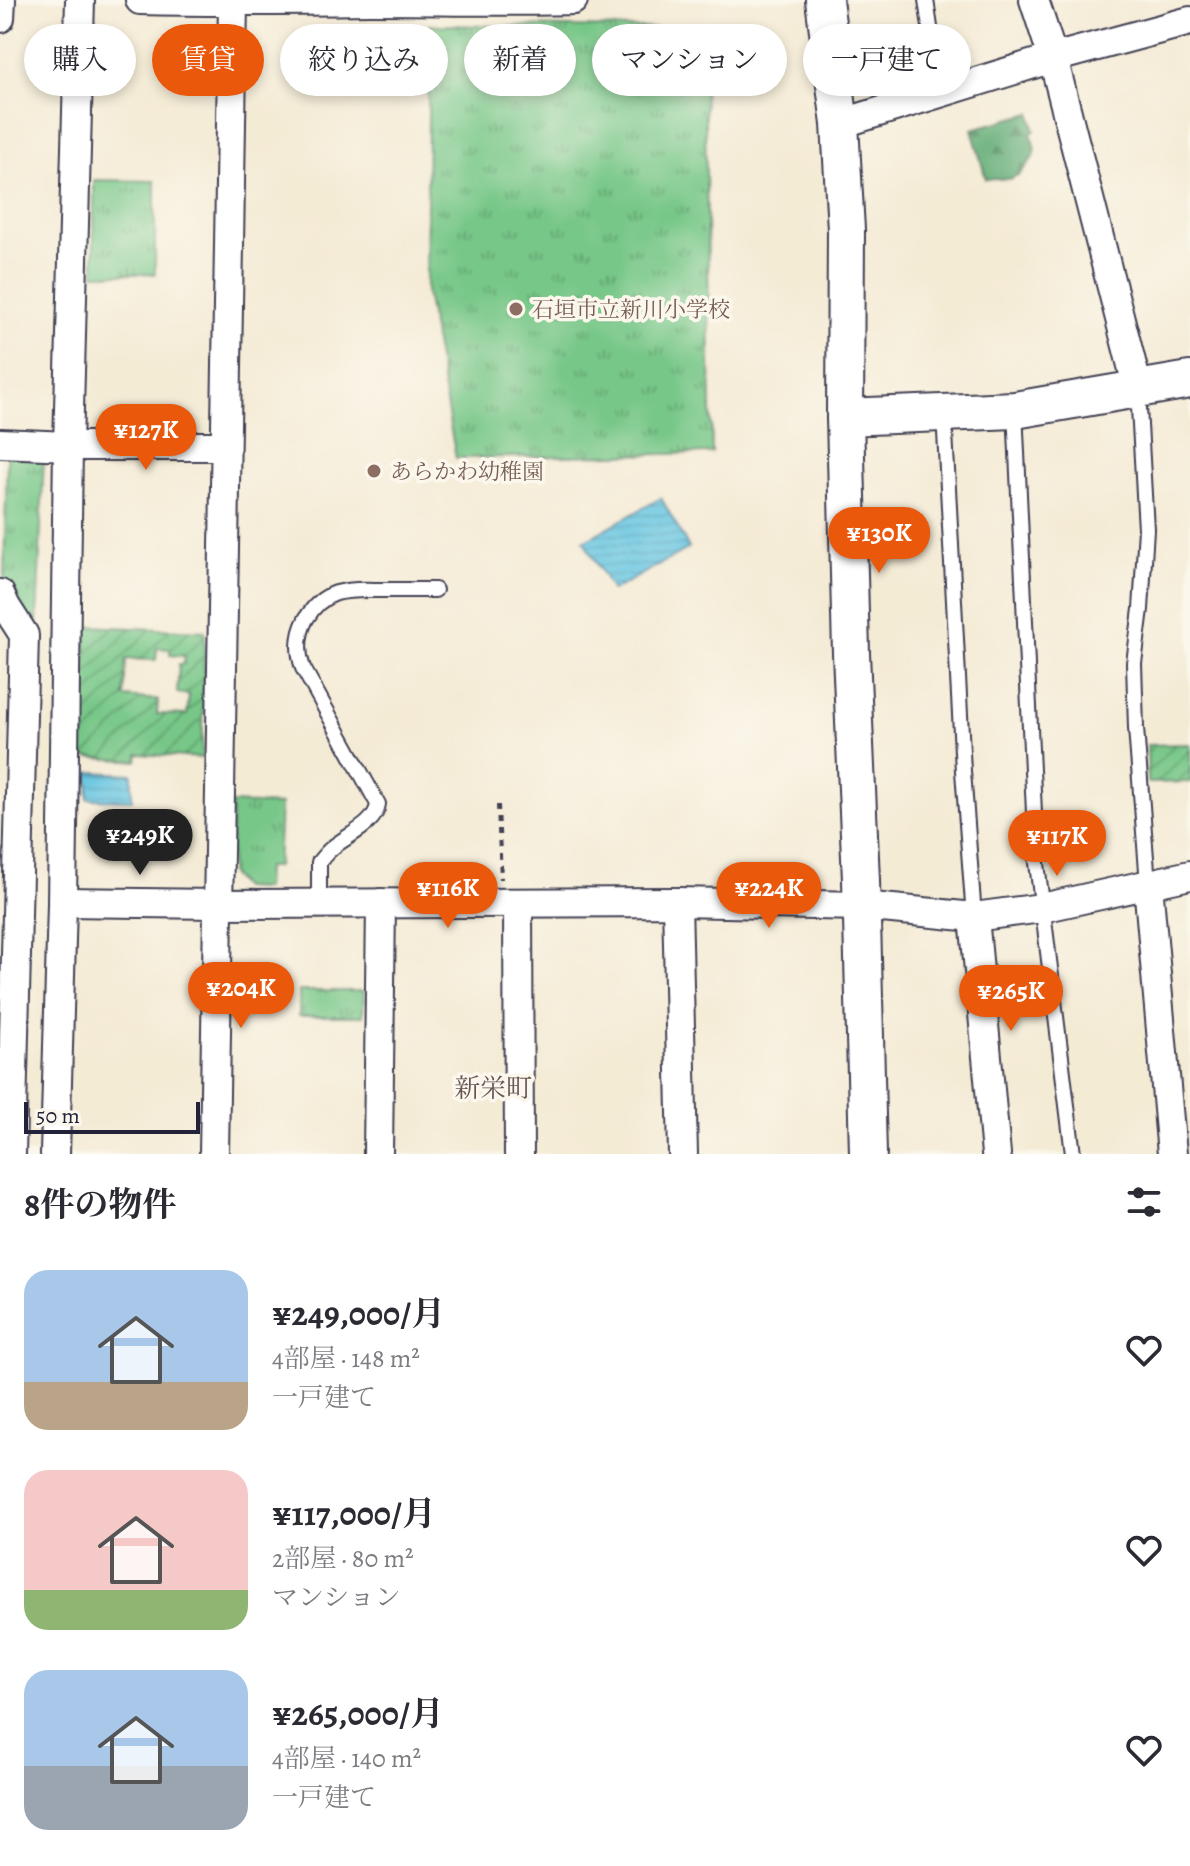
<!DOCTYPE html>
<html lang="ja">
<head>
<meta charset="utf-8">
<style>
  :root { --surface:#fff; --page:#f2f2f3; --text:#2b2b33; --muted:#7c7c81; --accent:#ea580c }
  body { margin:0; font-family:Alegreya,"Noto Serif JP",serif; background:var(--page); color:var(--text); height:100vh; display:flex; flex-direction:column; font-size:30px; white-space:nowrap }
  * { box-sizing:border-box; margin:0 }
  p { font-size:26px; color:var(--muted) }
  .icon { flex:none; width:44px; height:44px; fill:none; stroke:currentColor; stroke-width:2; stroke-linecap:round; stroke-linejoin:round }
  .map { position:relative; height:1154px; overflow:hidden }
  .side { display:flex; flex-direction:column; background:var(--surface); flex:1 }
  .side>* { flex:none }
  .hud { position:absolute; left:24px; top:24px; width:1142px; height:72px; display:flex; gap:16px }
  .scale { position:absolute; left:24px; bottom:20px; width:176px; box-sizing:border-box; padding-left:8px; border:4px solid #22223b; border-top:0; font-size:22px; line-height:28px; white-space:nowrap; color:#22223b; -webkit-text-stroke:6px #fbf7ec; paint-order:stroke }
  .price { position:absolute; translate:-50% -68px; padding:0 18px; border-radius:28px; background:var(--accent); color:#fff; font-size:26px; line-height:52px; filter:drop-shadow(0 2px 4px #0008) }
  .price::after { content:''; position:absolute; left:50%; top:48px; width:24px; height:18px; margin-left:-12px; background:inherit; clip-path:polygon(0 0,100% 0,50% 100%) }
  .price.selected { background:#222; color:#fff }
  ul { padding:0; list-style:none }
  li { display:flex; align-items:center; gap:24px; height:200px; padding:0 24px }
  li span { display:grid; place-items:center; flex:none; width:224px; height:160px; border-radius:24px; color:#555 }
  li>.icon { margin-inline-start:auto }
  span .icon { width:96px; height:96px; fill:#fffc; stroke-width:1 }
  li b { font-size:34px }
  h2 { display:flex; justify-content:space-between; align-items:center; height:96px; padding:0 24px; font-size:34px }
  .tag { padding:0 28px; border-radius:36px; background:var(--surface); box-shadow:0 4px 12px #0003; font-size:28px; line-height:72px }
  .tag.selected { background:var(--accent); color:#fff }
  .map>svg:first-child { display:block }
  .grass { fill:url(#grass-tufts); stroke:#4c7462; stroke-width:2 }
  .forest { fill:url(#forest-firs); stroke:#426758; stroke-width:2 }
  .garden { fill:url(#garden-furrows); stroke:#4c7462; stroke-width:2; fill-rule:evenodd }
  .water { fill:url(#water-rules); stroke:#42738e; stroke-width:2 }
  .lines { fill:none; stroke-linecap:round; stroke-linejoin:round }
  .service-casing { stroke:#424052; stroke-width:18 }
  .minor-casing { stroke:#424052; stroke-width:32 }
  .tertiary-casing { stroke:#424052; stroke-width:40 }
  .path { stroke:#424052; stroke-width:4; stroke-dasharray:6 6; stroke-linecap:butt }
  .service { stroke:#fff; stroke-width:14 }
  .minor { stroke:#fff; stroke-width:28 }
  .tertiary { stroke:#fff; stroke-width:36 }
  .education-dot { fill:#8d6e63; stroke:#fbf7ec; stroke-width:3 }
  .labels { text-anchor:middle; stroke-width:7; stroke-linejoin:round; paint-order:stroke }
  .education-label { font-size:22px; fill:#785e54; stroke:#fbf7ec; text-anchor:start }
  .quarter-label { font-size:26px; fill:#675456; stroke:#fbf7ec }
</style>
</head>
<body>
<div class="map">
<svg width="1190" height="1154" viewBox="0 0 1190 1154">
  <defs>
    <pattern id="grass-tufts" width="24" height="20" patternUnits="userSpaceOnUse" patternTransform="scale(2)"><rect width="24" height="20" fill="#77c788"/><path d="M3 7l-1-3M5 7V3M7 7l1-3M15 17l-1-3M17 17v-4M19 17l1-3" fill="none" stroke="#61a170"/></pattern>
    <pattern id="forest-firs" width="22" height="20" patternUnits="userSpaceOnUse" patternTransform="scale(2)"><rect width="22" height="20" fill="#61ac74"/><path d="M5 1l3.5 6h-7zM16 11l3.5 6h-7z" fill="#508c60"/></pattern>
    <pattern id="garden-furrows" width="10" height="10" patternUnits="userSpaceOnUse" patternTransform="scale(2)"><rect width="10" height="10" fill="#77c788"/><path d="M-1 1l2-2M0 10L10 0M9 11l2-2" fill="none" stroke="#61a170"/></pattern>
    <pattern id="water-rules" width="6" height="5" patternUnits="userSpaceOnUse" patternTransform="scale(2)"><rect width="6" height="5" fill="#62c4e1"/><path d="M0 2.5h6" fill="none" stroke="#55a8c2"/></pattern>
  </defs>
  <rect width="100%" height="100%" fill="#fbf7ec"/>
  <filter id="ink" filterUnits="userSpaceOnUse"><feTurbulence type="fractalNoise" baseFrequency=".0125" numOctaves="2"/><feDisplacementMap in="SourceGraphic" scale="16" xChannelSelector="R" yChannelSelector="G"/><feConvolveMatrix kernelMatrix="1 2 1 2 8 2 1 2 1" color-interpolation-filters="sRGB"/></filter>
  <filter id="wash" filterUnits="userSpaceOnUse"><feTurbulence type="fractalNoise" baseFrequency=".006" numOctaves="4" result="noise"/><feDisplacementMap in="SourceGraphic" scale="32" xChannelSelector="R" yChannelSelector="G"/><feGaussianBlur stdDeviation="1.8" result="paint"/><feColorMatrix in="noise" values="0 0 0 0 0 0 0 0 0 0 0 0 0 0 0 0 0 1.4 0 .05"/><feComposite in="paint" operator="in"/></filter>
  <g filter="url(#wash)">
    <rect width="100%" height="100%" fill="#f4ebd5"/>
    <g class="grass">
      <polygon points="429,25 703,29 712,453 456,458 426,293"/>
      <polygon points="94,180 155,181 155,274 94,274"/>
      <polygon points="14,453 44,454 37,623 32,623 4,578 7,458"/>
      <polygon points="232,803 280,805 277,867 266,867 265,889 242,888 230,874"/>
      <polygon points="299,991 364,991 363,1016 299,1016"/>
    </g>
    <polygon class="forest" points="1031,113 1035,131 1031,133 1035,149 1034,156 1020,174 1009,179 986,179 972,129"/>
    <g class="garden">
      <path d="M86,626L205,631L202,758L138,754L137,761L83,757ZM157,648L170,649V655L185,656L184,664H179L177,693L189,695L187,715L157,714L158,700L124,697L126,659L156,660Z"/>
      <polygon points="1190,744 1190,782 1148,783 1147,745"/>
    </g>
    <g class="water">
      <polygon points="661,498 689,548 612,591 584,541"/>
      <polygon points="89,772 132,774 132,800 88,799"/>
    </g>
  </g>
  <g filter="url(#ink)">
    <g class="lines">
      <defs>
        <g id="service">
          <polyline points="926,0 940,95"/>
          <polyline points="1138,390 1146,529 1141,609 1134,663 1136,728 1148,884"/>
          <polyline points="1015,410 1036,855 1073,1154"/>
          <polyline points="944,413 963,771 974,917"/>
          <path d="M319,903V862C323,857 327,852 332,848C347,835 376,825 378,804L303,668C297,651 298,634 306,619C325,586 351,590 384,590C401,590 418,590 435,590"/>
        </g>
        <g id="minor">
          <path d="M140,0C217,2 294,1 371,0C439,0 505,2 573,0"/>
          <polyline points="1034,0 1053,58 1138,389"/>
          <polyline points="0,18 1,0"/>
          <polyline points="840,124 1053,58 1190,21"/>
          <polyline points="0,443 68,446 80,0"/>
          <polyline points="0,594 6,607 24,635 11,1154"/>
          <polyline points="1148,884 1172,1154"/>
          <polyline points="63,902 217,904 677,902 862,906 974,917 1042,908 1190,875"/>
          <polyline points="677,902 683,1154"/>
          <polyline points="518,904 519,1154"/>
          <polyline points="974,917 996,1154"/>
          <polyline points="55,1154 62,904 68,446 224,446"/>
          <polyline points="214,1154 233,2"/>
          <polyline points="378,1154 381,903"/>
        </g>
        <g id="tertiary">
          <polyline points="824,0 840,124 846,230 845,417 851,653 861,880 868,1154"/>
          <polyline points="845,417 1015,410 1190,380"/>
        </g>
      </defs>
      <use href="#service" class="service-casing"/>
      <use href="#minor" class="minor-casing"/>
      <use href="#tertiary" class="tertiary-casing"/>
      <polyline class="path" points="498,805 501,879"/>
      <use href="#service" class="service"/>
      <use href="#minor" class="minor"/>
      <use href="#tertiary" class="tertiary"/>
    </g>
  </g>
  <g class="education-dot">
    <circle cx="516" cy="309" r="8"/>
    <circle cx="374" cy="471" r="8"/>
  </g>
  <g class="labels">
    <g class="education-label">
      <text x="532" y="317">石垣市立新川小学校</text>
      <text x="390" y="479">あらかわ幼稚園</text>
    </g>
    <g class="quarter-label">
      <text x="493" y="1097">新栄町</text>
    </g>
  </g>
</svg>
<div class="scale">50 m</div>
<b class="price" style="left:146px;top:472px">¥127K</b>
<b class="price" style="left:879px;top:575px">¥130K</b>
<b class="price selected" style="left:140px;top:877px">¥249K</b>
<b class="price" style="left:1057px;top:878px">¥117K</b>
<b class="price" style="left:448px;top:930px">¥116K</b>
<b class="price" style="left:769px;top:930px">¥224K</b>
<b class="price" style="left:241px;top:1030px">¥204K</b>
<b class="price" style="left:1011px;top:1033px">¥265K</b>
<div class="hud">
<a class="tag">購入</a>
<a class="tag selected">賃貸</a>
<a class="tag">絞り込み</a>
<a class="tag">新着</a>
<a class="tag">マンション</a>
<a class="tag">一戸建て</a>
</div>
</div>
<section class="side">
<h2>8件の物件<svg class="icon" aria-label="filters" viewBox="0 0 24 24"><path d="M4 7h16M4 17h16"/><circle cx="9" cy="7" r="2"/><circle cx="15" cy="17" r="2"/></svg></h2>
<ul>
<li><span style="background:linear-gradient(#a9c7e8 70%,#b9a48a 0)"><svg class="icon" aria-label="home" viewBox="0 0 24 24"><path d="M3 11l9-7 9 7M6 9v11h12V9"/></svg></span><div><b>¥249,000/月</b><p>4部屋 · 148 m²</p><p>一戸建て</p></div><svg class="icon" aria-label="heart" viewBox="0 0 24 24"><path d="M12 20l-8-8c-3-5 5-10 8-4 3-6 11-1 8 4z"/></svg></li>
<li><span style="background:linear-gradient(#f6c9c9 75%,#8fb573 0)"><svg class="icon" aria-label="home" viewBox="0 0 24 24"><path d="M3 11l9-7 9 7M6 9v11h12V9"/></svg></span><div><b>¥117,000/月</b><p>2部屋 · 80 m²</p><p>マンション</p></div><svg class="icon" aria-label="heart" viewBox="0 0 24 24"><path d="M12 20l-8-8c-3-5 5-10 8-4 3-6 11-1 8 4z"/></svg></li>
<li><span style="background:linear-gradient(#a9c7e8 60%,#9aa5b1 0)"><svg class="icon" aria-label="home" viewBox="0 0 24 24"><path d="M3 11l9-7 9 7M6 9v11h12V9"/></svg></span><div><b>¥265,000/月</b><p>4部屋 · 140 m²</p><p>一戸建て</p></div><svg class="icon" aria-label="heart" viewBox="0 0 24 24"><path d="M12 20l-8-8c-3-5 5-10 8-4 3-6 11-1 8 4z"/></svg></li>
</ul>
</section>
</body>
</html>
